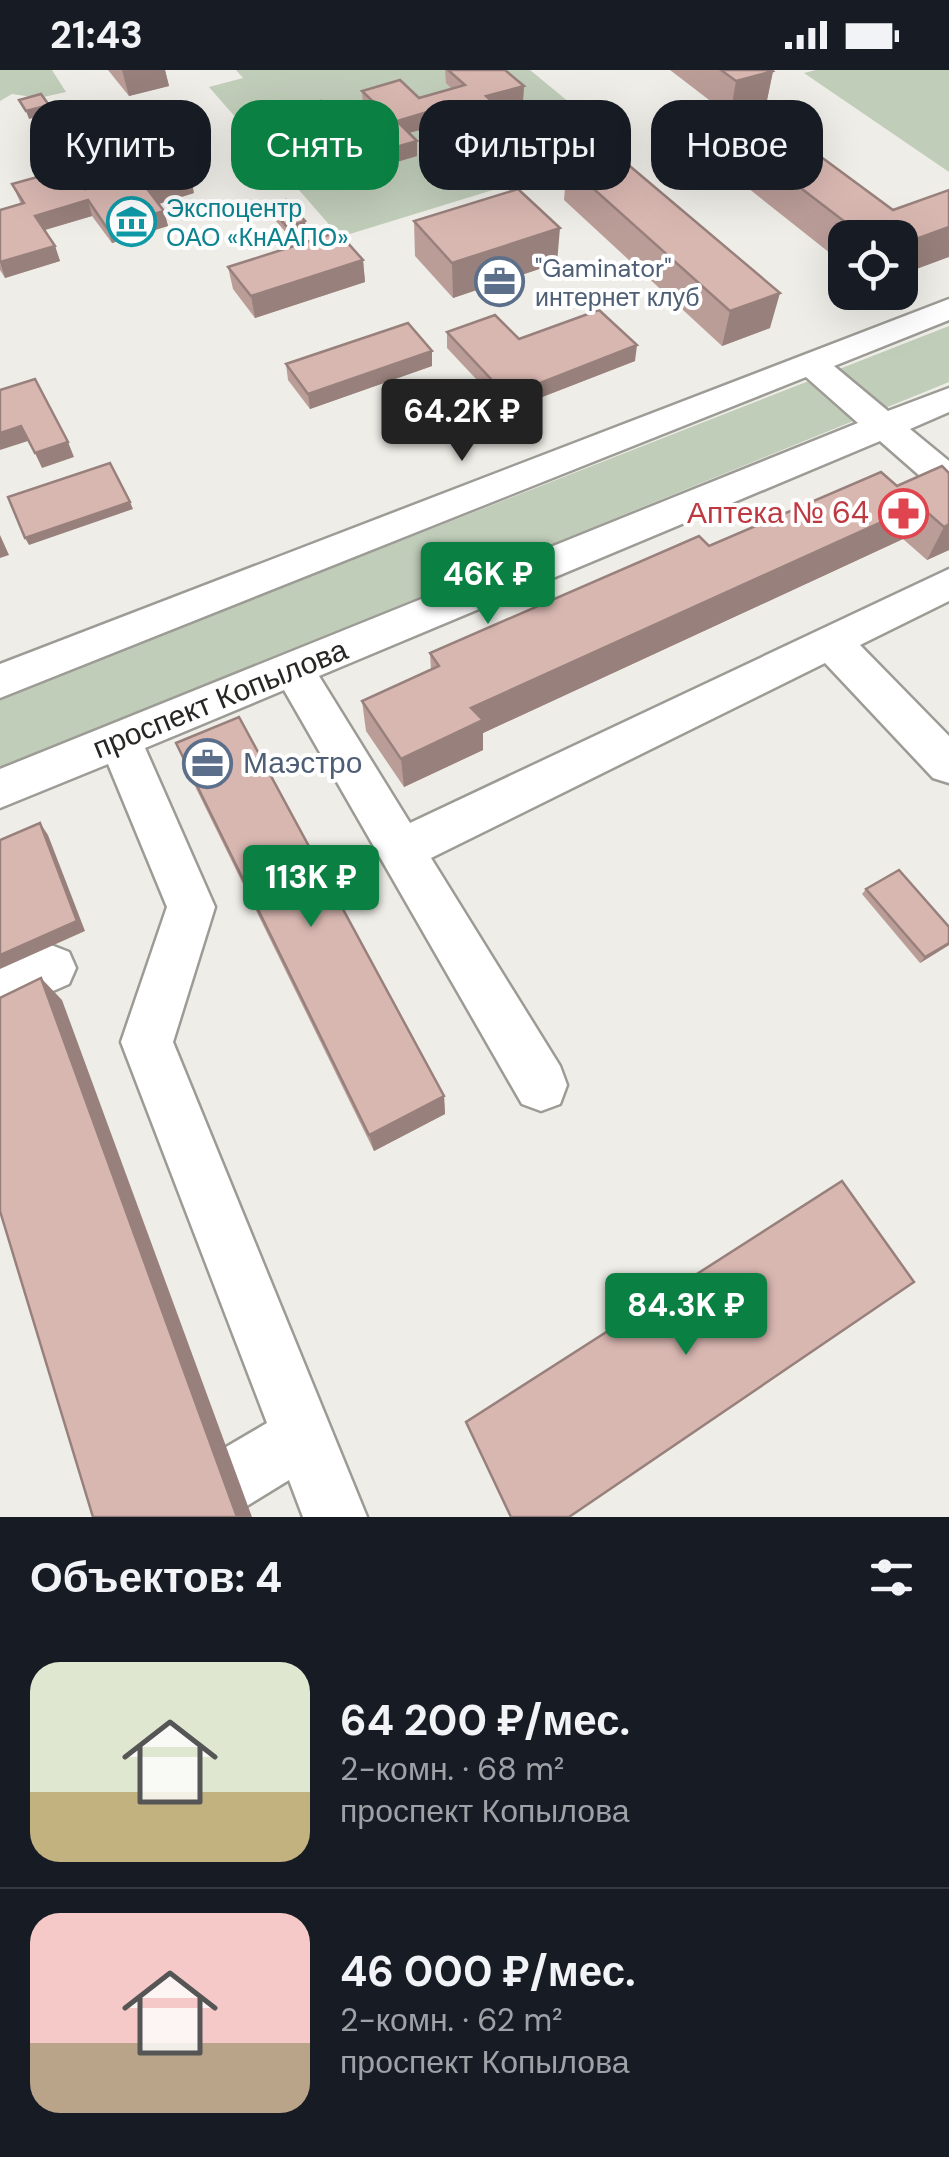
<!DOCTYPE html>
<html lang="ru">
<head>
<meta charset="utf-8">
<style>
  :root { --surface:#171b24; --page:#20242c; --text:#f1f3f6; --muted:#9ea1a6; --line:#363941; --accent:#0b8043 }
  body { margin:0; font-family:"DM Sans",sans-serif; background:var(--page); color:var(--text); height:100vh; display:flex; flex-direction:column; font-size:38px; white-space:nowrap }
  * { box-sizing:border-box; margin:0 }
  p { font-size:32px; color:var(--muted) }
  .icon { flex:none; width:55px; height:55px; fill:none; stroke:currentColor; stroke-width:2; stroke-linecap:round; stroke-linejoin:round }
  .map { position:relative; height:1447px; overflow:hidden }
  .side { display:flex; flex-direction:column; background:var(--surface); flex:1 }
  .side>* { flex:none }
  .top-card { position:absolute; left:30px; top:30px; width:890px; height:90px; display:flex; gap:20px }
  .tools { position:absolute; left:828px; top:150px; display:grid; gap:20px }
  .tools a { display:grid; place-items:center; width:90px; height:90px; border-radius:20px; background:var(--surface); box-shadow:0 10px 40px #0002; font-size:50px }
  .price { position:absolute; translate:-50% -85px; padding:0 22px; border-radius:10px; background:var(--accent); color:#fff; font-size:32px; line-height:65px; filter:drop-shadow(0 2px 5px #0008) }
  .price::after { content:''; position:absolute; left:50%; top:60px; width:30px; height:22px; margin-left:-15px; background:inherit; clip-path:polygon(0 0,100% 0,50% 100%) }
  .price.current { background:#222; color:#fff }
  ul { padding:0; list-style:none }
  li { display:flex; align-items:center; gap:30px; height:250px; padding:0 30px }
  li+li { border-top:2px solid var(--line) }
  li span { display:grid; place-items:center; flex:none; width:280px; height:200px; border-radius:30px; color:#555 }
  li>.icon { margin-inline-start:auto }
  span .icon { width:120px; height:120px; fill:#fffc; stroke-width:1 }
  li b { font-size:42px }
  h2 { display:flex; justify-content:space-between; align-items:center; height:120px; padding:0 30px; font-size:42px }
  .chip { padding:0 35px; border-radius:30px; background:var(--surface); box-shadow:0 10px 40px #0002; font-size:35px; line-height:90px }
  .chip.current { background:var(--accent); color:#fff }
  .status { display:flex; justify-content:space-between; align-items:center; height:70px; padding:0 50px; background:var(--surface); direction:ltr }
  .status svg { height:28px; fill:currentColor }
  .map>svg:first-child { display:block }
  .green { fill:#c0cdb9 }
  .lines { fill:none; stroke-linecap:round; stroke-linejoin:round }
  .minor-casing { stroke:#9d9b95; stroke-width:5 }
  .minor { fill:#fff; fill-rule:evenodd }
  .wall { fill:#bb9d98 }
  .shaded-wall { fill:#98807c }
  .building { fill:#d9b7b1; stroke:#98807c; stroke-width:2.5 }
  .labels { text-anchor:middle; stroke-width:8; stroke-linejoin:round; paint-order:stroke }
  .far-culture-label { font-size:25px; fill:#0d838f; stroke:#fff; text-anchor:start }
  .far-service-label { font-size:25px; fill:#4e5e75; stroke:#fff; text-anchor:start }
  .health-label { font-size:30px; fill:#be3a42; stroke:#fff; text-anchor:end }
  .street-label { font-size:30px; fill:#282725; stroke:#fff }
  .service-label { font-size:30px; fill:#4e5e75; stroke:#fff; text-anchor:start }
</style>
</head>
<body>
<div class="status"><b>21:43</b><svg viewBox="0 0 49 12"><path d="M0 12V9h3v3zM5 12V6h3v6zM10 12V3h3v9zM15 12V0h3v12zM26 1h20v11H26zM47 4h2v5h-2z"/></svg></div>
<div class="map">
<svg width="949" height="1447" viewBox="0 0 949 1447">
  <rect width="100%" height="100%" fill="#efede7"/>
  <g class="green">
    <polygon points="0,0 52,0 66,22 39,28 12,24 0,31"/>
    <polygon points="236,0 530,0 626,79 340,167 209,17 243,8"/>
    <polygon points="816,0 949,0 949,102 804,3"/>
    <polygon points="949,256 949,312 0,699 0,628"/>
  </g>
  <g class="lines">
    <defs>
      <g id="minor">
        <polygon points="949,229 949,250 834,296 888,341 949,318 949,342 910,359 949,391 949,424 936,420 880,371 319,606 410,753 949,499 949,531 860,575 949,666 949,713 933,708 825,593 431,788 560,996 567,1015 560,1034 541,1041 522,1034 284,620 145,678 215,837 173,972 367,1447 303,1447 289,1410 229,1447 137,1447 146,1424 267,1353 121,972 167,837 108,694 0,738 0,699 858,353 806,307 0,628 0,594"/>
        <polygon points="51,875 69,882 76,898 69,914 0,944 0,896"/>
      </g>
    </defs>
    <use href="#minor" class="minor-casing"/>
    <use href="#minor" class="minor"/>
  </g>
  <g class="wall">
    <polygon points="108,0 165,0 169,16 129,26"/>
    <polygon points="445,0 505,0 524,16 523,31 498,38 507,45 506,60 455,75 435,56 409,63 417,71 417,86 366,101 347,81 312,91 282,57 280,42 339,50 369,42 363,36 362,21 419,28 452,19 446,13"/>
    <polygon points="670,0 772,0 773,1 766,35 730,46"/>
    <polygon points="752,44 801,72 893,140 949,120 903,204 900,202 900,168 845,168 845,195 719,95 725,60 750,53"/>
    <polygon points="118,87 194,123 159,134 164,141 168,156 112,173 92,146 45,160 55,176 60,191 5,208 0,200 0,140 21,134 12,114 85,119 126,107 123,102"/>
    <polygon points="567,95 770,258 722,276 564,130"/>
    <polygon points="268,135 306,159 288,165 269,143"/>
    <polygon points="414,151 557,193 453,228 415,186"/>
    <polygon points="363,190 365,212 255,248 233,219 228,197"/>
    <polygon points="447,262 519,269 635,291 506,341 447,278"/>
    <polygon points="432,281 432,296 310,339 288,310 286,294"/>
    <polygon points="949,403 949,480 927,490 903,469 483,663 483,680 404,717 366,661 362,631 431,600 430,583 709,476 897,416"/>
    <polygon points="176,673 444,1026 445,1044 374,1081 188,702"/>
    <polygon points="866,819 949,857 949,875 920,893 862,824"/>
  </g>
  <g class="shaded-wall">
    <polygon points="122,0 165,0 169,16 129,26"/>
    <polygon points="773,1 766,35 730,46 736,11"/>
    <polygon points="524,16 523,31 486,42 486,26"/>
    <polygon points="49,35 51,43 29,49 26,41"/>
    <polygon points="434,40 435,56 397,66 397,51"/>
    <polygon points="507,45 506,60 455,75 455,60"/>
    <polygon points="805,59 796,94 790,64"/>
    <polygon points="346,66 347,81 312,91 310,75"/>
    <polygon points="417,71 417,86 366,101 365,86"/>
    <polygon points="191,108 194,123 152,136 148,120"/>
    <polygon points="88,130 92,146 41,161 35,146"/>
    <polygon points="164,141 168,156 112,173 107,158"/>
    <polygon points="305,151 306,159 288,165 287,157"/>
    <polygon points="949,157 949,187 903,204 916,169"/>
    <polygon points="560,158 557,193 453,228 452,193"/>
    <polygon points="905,161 900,177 900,168 888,168"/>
    <polygon points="55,176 60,191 5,208 0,192"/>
    <polygon points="363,190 365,212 255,248 251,226"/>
    <polygon points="780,223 770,258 722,276 730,241"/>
    <polygon points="637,275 635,291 506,341 507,326"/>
    <polygon points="432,281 432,296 310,339 308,324"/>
    <polygon points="21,356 28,371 0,380 0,363"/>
    <polygon points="68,372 74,387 42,398 35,383"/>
    <polygon points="130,432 133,439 29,475 25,468"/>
    <polygon points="919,435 903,469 483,663 483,680 404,717 401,689 471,638"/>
    <polygon points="949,454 949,480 927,490 944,457"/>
    <polygon points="0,465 9,485 0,488"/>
    <polygon points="40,753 48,765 85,861 0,899 0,885"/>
    <polygon points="949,873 949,875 920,893 925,887"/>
    <polygon points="41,908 62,930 252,1447 237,1447"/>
    <polygon points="444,1026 445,1044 374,1081 369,1065"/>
  </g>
  <g class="building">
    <polygon points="448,0 505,0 524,16 486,26 507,45 455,60 434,40 397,51 417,71 365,86 346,66 310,75 280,42 321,31 339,50 381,39 362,21 400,10 419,28 465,15"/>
    <polygon points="721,0 772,0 773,1 736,11"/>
    <polygon points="41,24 49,35 26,41 19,30"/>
    <polygon points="774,37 805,59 790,64 893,140 949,120 949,157 916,169 905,161 888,168 866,168 725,60 760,50 752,44"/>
    <polygon points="163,74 191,108 148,120 164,141 107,158 88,130 35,146 55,176 0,192 0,140 24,133 12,114 70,98 85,119 132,105 118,87"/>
    <polygon points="612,81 780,223 730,241 567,95"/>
    <polygon points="518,119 560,158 452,193 414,151"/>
    <polygon points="286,130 305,151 287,157 268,135"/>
    <polygon points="338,162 363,190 251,226 228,197"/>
    <polygon points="599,240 637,275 507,326 447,262 495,245 519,269"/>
    <polygon points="408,253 432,281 308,324 286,294"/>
    <polygon points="35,309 68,372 35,383 21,356 0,363 0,320"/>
    <polygon points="110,393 130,432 25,468 8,427"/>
    <polygon points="942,396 949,403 949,454 944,457 919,435 471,638 483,650 401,689 362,631 439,596 430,583 699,466 709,476 881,402 897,416"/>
    <polygon points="239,647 444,1026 369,1065 176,673"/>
    <polygon points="40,753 77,851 0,885 0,770"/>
    <polygon points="899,800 949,857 949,873 925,887 866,819"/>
    <polygon points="41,908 237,1447 93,1447 0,1141 0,928"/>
    <polygon points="842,1111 914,1212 569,1447 511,1447 466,1352"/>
  </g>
  <defs>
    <symbol id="museum-ring" viewBox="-11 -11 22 22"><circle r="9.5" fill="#fff" stroke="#0f9aa8" stroke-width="1.5"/><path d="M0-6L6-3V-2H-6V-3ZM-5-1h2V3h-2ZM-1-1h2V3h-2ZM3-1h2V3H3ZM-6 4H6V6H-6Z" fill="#0f9aa8"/></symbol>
    <symbol id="office-ring" viewBox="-11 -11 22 22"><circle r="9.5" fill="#fff" stroke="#5c6f8a" stroke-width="1.5"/><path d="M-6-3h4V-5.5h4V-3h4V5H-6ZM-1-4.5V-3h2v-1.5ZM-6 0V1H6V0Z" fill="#5c6f8a"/></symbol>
    <symbol id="pharmacy-ring" viewBox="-11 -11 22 22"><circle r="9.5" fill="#fff" stroke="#e0444e" stroke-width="1.5"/><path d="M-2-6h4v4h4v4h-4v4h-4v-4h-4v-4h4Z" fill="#e0444e"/></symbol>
  </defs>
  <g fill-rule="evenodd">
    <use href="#museum-ring" x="104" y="124" width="55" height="55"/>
    <use href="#office-ring" x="472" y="184" width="55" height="55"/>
    <use href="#pharmacy-ring" x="876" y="416" width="55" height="55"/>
    <use href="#office-ring" x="180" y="666" width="55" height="55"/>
  </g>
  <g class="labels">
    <g class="far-culture-label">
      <text x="166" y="147">Экспоцентр<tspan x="166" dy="29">ОАО «КнААПО»</tspan></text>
    </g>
    <g class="far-service-label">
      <text x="535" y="207">"Gaminator"<tspan x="535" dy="29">интернет клуб</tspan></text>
    </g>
    <g class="health-label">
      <text x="869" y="453">Аптека № 64</text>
    </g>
    <g class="street-label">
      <text transform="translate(220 629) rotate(-22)" y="10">проспект Копылова</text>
    </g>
    <g class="service-label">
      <text x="243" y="703">Маэстро</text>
    </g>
  </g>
</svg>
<div class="tools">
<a><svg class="icon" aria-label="locate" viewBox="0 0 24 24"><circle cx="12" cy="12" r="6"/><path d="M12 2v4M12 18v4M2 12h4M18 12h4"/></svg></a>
</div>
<b class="price current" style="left:462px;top:394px">64.2K ₽</b>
<b class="price" style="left:488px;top:557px">46K ₽</b>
<b class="price" style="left:311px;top:860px">113K ₽</b>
<b class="price" style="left:686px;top:1288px">84.3K ₽</b>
<div class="top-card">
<a class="chip">Купить</a>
<a class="chip current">Снять</a>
<a class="chip">Фильтры</a>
<a class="chip">Новое</a>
</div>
</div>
<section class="side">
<h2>Объектов: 4<svg class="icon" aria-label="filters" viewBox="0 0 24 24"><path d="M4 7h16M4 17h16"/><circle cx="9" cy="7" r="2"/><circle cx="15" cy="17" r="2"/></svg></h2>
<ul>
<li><span style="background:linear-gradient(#dfe7d0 65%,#c2b280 0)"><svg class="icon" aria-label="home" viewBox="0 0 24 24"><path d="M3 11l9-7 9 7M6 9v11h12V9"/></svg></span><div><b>64 200 ₽/мес.</b><p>2-комн. · 68 m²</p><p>проспект Копылова</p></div></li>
<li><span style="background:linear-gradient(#f6c9c9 65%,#b9a48a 0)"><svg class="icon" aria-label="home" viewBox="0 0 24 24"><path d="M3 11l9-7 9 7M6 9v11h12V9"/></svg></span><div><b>46 000 ₽/мес.</b><p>2-комн. · 62 m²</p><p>проспект Копылова</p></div></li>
</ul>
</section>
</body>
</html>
